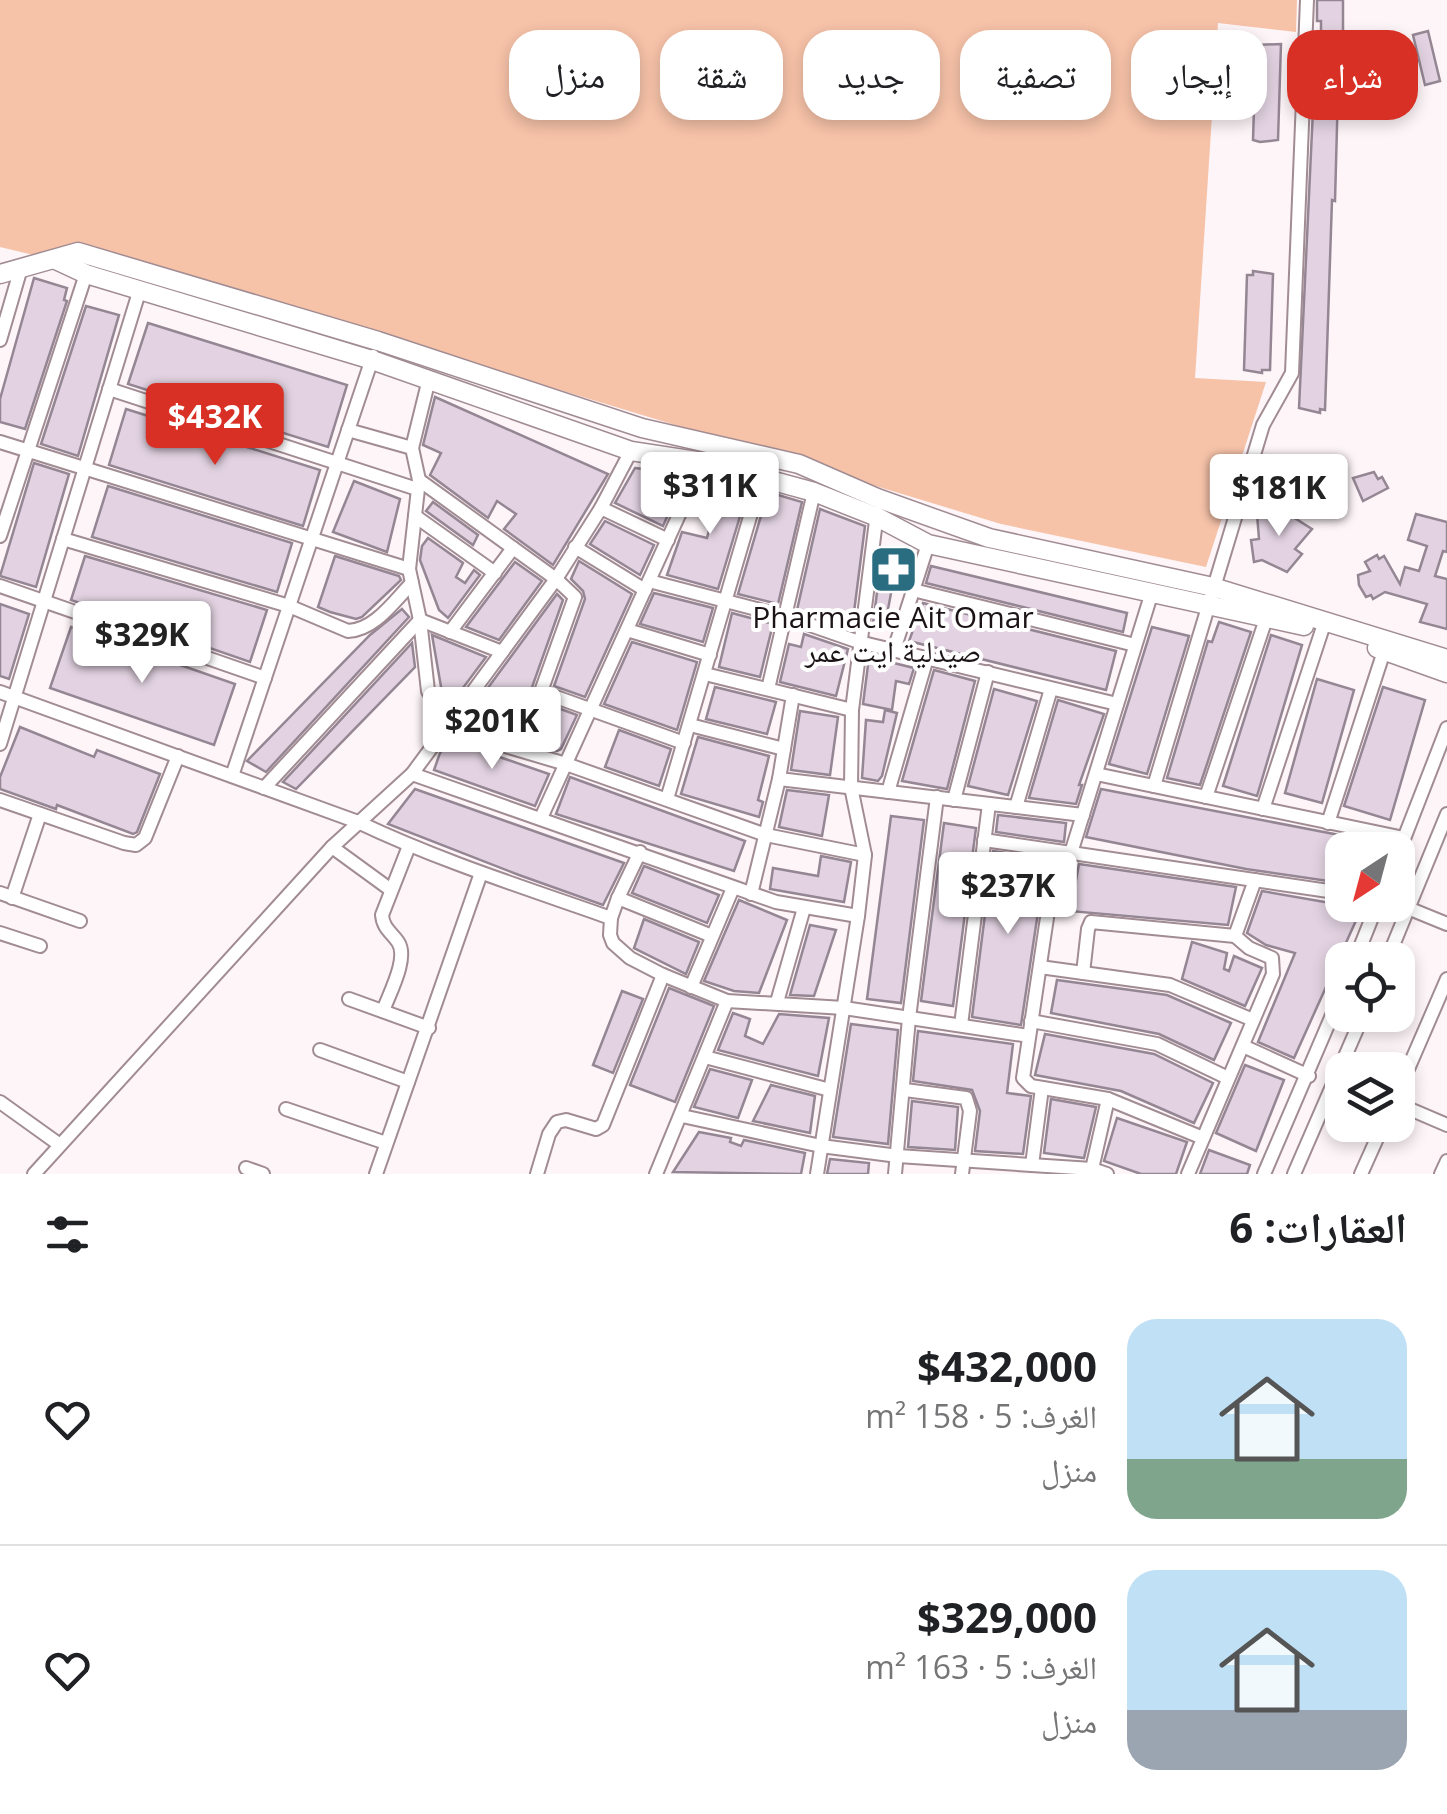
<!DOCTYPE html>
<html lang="ar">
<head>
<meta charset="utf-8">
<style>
  :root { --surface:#fff; --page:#f6f6f6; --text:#202124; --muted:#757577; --line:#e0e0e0; --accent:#d93025 }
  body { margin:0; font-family:"Open Sans","Noto Naskh Arabic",sans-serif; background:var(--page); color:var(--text); direction:rtl; height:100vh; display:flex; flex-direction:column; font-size:38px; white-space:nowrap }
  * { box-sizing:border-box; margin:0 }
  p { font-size:32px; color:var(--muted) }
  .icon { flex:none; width:55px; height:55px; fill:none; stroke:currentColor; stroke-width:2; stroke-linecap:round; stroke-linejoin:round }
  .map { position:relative; height:1174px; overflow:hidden; direction:ltr }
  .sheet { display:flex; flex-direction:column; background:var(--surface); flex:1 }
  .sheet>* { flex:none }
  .top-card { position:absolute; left:30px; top:30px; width:1388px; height:90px; direction:rtl; display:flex; gap:20px }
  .needle { width:65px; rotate:216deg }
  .buttons { position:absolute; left:1325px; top:832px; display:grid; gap:20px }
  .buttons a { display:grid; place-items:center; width:90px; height:90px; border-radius:20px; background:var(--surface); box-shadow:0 5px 15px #0003; font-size:50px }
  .price { position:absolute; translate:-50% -85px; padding:0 22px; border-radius:10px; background:#fff; color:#222; font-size:32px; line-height:65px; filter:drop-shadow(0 2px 5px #0008) }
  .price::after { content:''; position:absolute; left:50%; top:60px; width:30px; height:22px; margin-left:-15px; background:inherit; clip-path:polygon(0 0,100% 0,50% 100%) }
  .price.current { background:var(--accent); color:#fff }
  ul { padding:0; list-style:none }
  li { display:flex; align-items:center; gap:30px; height:250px; padding:0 40px }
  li+li { border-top:2px solid var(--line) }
  li span { display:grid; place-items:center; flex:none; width:280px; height:200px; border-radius:30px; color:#555 }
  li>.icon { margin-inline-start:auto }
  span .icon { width:120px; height:120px; fill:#fffc; stroke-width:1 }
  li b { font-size:42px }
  h2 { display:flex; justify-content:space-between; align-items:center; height:120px; padding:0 40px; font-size:42px }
  .pill { padding:0 35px; border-radius:30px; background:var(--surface); box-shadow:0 5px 15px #0003; font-size:35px; line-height:90px }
  .pill.current { background:var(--accent); color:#fff }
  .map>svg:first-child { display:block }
  .green { fill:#f6c2a8 }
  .building { fill:#e3d3e2; stroke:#958694; stroke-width:2.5 }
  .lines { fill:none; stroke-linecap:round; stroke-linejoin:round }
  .street-casing { stroke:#a18c93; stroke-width:16 }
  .secondary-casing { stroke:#a18c93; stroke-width:21 }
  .street { stroke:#fff; stroke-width:12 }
  .secondary { stroke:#fff; stroke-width:18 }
  .labels { text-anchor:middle; stroke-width:8; stroke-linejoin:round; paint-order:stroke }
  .poi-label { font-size:30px; fill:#1b1316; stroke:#fff }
</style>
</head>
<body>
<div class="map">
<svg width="1447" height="1174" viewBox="0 0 1447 1174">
  <rect width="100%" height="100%" fill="#fef5f8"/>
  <polygon class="green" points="0,0 1297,0 1296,32 1218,23 1195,378 1266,382 1206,567 1001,524 418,347 0,247"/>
  <g class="building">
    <polygon points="1317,0 1343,0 1343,31 1347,32 1346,90 1338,90 1335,201 1332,200 1325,410 1320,409 1320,413 1299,408 1313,110 1321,110 1321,21 1317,21"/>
    <polygon points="1428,31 1440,81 1425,85 1413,35"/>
    <polygon points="1281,44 1278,140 1260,142 1253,140 1256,45"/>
    <polygon points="1253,271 1273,274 1270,370 1262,370 1262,373 1244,370 1247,275 1253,275"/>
    <polygon points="34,278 67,288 64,300 67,301 25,429 0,422 0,399"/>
    <polygon points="86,306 119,315 78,456 41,444"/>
    <polygon points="148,323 347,385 328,447 128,384"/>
    <polygon points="435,397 608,474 553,565 504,529 516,514 497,501 488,518 430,475 441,453 423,445"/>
    <polygon points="126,409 320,470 303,526 109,465"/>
    <polygon points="34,463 69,474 36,587 0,576"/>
    <polygon points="635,468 686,474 663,526 615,503"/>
    <polygon points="1374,472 1378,479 1382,477 1388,488 1363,501 1353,478"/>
    <polygon points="706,479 748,490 718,589 667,575 682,532 707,538 714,511 694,506"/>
    <polygon points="354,481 400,499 387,552 333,532"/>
    <polygon points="108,486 292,543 277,592 92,537"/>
    <polygon points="768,492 802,502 778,604 738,594"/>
    <polygon points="433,502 478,535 473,545 426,511"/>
    <polygon points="820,509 865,526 853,620 849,620 847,627 797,610"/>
    <polygon points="1274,511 1285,512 1312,529 1295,549 1302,554 1287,572 1262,560 1254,562 1251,540 1259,539 1257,514"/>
    <polygon points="1416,514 1447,522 1447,552 1443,551 1435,576 1447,579 1447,629 1420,622 1427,604 1385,592 1373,599 1371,595 1366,597 1359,585 1358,575 1370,571 1365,562 1377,555 1379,559 1384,556 1400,584 1405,567 1419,571 1427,546 1408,540"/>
    <polygon points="605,521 654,545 640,575 590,544"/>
    <polygon points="428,538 463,563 456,577 465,583 474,570 480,575 448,618 439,610 420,560 422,546"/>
    <polygon points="85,556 267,610 250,662 71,600"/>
    <polygon points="335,556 399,576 401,580 362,617 356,619 330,612 318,607"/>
    <polygon points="888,559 908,568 902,590 892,588 885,625 873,623 881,562 887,563"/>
    <polygon points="579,561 632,594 585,697 554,686 585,599 583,591 571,579"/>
    <polygon points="515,562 542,581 499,640 466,627"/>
    <polygon points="931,566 1127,613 1123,632 926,583"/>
    <polygon points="654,593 713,608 703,642 640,624"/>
    <polygon points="557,594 563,600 514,738 462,723"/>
    <polygon points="923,603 1116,651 1106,690 909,641"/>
    <polygon points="0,604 29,614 9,679 0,676"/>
    <polygon points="402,609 409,617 266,772 247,761 370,635"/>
    <polygon points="732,613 773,624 760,677 719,667"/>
    <polygon points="1219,622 1251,632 1200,785 1167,778 1208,641 1212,642"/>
    <polygon points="71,627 235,684 214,745 50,688"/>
    <polygon points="1152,627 1189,636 1147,774 1109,764"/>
    <polygon points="804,634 848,649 836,696 780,682 789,644 801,647"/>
    <polygon points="432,635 486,657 448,708 443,698"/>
    <polygon points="1271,635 1302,645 1257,796 1223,786"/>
    <polygon points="632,642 697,662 677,730 604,704"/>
    <polygon points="412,643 415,667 296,789 283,782"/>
    <polygon points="869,657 914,668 909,684 896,681 892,710 863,704"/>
    <polygon points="934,670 975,681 947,789 902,781"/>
    <polygon points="1317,679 1354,690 1322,803 1285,793"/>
    <polygon points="715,687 776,702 767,734 706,719"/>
    <polygon points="1383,687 1425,700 1390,820 1344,806"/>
    <polygon points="994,689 1037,701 1008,795 968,786"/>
    <polygon points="1058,700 1104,714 1079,785 1082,785 1076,804 1029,798"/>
    <polygon points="547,704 577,715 561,749 557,751 533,744"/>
    <polygon points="885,710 897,713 882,776 878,781 862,778 866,720 883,722"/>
    <polygon points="800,711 838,717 830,775 791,770"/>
    <polygon points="20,727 94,757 97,750 160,774 137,832 133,834 57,805 56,809 0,789 0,777"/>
    <polygon points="619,730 671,749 659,786 605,767"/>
    <polygon points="698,737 769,756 758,800 763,802 759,817 681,794"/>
    <polygon points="450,740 549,774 535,806 434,770 440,753"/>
    <polygon points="570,777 745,841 734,871 556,814"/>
    <polygon points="415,789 624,863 603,905 519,875 388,824"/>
    <polygon points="1101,789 1360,839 1358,850 1342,850 1342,883 1246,869 1086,837"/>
    <polygon points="787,790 829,795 822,836 779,827"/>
    <polygon points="998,815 1066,823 1064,842 996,832"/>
    <polygon points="891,816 924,820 901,1003 867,999"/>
    <polygon points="944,823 976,828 953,1006 921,1001"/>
    <polygon points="993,851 1046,859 1021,1025 972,1017"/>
    <polygon points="821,856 851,862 844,902 770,889 773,868 818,876"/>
    <polygon points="1079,864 1236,887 1228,925 1058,910 1061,894 1073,896"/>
    <polygon points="644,866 719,895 707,923 632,893"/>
    <polygon points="1262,891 1342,905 1363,905 1294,1058 1258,1042 1295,953 1266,945 1247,933"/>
    <polygon points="739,900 787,920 759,993 734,991 704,981"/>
    <polygon points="644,919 699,942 686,974 634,948"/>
    <polygon points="810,925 836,930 814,996 790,995"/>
    <polygon points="1192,942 1227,953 1224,969 1229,971 1234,956 1262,968 1245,1006 1182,979"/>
    <polygon points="1057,980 1167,995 1231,1023 1214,1060 1159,1034 1051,1013"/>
    <polygon points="669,988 714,1006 675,1102 630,1085"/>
    <polygon points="622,991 643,999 613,1073 593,1065"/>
    <polygon points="733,1013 750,1019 745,1036 763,1044 779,1014 829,1018 818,1076 718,1050"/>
    <polygon points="851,1024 898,1030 888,1144 833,1137"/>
    <polygon points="918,1031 1013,1044 1007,1093 1031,1096 1023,1154 975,1151 980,1111 972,1090 913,1081"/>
    <polygon points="1045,1034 1154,1054 1213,1083 1194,1123 1121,1091 1035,1075"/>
    <polygon points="1245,1065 1284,1080 1256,1151 1216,1133"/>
    <polygon points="710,1069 752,1080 738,1118 694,1107"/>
    <polygon points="771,1085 815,1096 810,1133 753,1121"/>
    <polygon points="1051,1099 1096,1107 1084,1158 1044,1153"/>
    <polygon points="912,1101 958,1107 955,1150 908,1147"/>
    <polygon points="1117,1118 1187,1142 1176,1174 1141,1174 1104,1161"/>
    <polygon points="699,1132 731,1138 730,1142 741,1146 744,1140 805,1153 801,1174 673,1172"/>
    <polygon points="1209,1150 1250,1165 1247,1174 1200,1174"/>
    <polygon points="830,1159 869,1163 868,1174 827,1174"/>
  </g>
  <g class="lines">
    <defs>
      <g id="street">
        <polyline points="0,340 21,268"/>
        <polyline points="109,389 417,489"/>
        <polyline points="348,430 412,448 419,480 409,569 420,620 428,691 448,729 566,764 766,835 865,855"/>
        <polyline points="0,442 409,569"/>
        <polyline points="412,448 429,379"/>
        <polyline points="419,480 556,579 575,597 520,750"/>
        <polyline points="601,508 668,540"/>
        <polyline points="415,516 495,573"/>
        <polyline points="0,536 86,274"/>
        <path d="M63,539L289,606L348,631C375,630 394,601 412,583"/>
        <polyline points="575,547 645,590"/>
        <polyline points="649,581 787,617 859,642 1117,704"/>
        <polyline points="0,586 265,678"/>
        <polyline points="913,590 1135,645"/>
        <polyline points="627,630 710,655"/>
        <polyline points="450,632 513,548"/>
        <polyline points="894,650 928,544"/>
        <polyline points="705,674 852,710"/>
        <polyline points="768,689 814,492"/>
        <path d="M0,692L358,822C440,861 526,888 611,918"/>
        <polyline points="542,692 684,743"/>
        <polyline points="690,725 784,749"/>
        <polyline points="0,744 140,289"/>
        <polyline points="412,774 776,902 858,916"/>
        <polyline points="1096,774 1404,838"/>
        <polyline points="232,776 373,356"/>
        <polyline points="779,779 1083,815"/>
        <polyline points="1154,786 1263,425 1292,373 1307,0"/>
        <polyline points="264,788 420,620 502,652"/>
        <polyline points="888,792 927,658"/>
        <polyline points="1206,797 1269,610"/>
        <polyline points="667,799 762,476"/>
        <polyline points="0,800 124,843 136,845 145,838 178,756"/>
        <polyline points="954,800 988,672"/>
        <polyline points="1016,807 1051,689"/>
        <polyline points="1263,809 1325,621"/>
        <polyline points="541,818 703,462"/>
        <polyline points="1328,823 1386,645"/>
        <polyline points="984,840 1342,893"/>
        <polyline points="332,847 391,890"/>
        <polyline points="1057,851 1023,1078 1031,1086 1108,1099 1203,1138"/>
        <polyline points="640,852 618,898 611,918 610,935 613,943 630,958 663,975 727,1001 844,1008 1029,1036"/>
        <polyline points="1071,853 1152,592"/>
        <polyline points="1398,854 1447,728"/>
        <polyline points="0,893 80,921"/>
        <polyline points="751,894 779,779 793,695"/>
        <polyline points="12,898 40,814"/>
        <polyline points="618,898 712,936"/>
        <polyline points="1398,904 1447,924"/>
        <polyline points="0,933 40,946"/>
        <polyline points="1355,960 1377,905"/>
        <polyline points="1387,960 1447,814"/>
        <polyline points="1040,967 1170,985 1253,1020"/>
        <polyline points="1083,973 1088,929 1091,922 1235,936"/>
        <polyline points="691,987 733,888"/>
        <polyline points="349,999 429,1028"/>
        <polyline points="777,1002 804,908"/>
        <path d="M383,1011C389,994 409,958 398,942C391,932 383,928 382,915L409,846"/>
        <polyline points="1031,1021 1157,1044 1228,1078"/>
        <polyline points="961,1025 989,804"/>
        <polyline points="1243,1046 1309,1076"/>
        <polyline points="320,1050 408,1082"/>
        <polyline points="705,1057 830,1090"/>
        <polyline points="905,1090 966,1098 970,1111 962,1174"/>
        <polyline points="1398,1092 1447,979"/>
        <polyline points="0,1102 60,1145"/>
        <polyline points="1398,1104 1447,1125"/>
        <polyline points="286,1109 386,1143"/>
        <polyline points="682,1116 821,1146 898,1156 1092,1169 1107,1174"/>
        <polyline points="1032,1165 1042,1088"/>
        <polyline points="246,1168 263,1174"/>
        <polyline points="1092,1169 1108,1099"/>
        <polyline points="34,1174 332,847 412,774 556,579 601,508 631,451"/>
        <polyline points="376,1174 481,873"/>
        <polyline points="537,1174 549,1134 557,1122 566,1120 596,1129 603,1125 663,975"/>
        <polyline points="656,1174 727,1001"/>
        <polyline points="817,1174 858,916 865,855 851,787 852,710 877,513"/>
        <polyline points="895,1174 909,1018 937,797"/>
        <polyline points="1188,1174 1273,974 1272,958 1249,948 1235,936 1255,880"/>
        <polyline points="1264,1174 1342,992"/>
        <polyline points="1294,1174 1363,1015"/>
        <polyline points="1361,1174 1383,1125"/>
        <polyline points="1441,1174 1447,1161"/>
      </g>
      <g id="secondary">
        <polyline points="56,260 86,274 372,360 631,451 703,462 814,492 877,517 928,544 1304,626"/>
        <polyline points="0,274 78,252 378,341 642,428 799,464 877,498 989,538 1213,587 1447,659"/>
        <polyline points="1377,648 1447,673"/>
      </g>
    </defs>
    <use href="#street" class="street-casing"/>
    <use href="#secondary" class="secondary-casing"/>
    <use href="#street" class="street"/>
    <use href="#secondary" class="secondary"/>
  </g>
  <defs>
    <symbol id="pharmacy-square" viewBox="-11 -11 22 22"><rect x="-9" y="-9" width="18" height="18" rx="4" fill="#2b6d80" stroke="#fff"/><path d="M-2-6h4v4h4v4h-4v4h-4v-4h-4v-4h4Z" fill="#fff"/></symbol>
  </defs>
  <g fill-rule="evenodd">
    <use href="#pharmacy-square" x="866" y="542" width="55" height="55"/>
  </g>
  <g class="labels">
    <g class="poi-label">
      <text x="893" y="628">Pharmacie Ait Omar<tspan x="893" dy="34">صيدلية ايت عمر</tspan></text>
    </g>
  </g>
</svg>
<div class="buttons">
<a><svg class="needle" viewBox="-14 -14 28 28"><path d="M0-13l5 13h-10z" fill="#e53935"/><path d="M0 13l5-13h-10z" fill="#757577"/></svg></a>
<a><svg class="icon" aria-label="locate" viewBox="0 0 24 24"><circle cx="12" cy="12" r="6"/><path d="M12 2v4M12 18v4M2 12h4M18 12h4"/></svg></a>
<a><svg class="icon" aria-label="layers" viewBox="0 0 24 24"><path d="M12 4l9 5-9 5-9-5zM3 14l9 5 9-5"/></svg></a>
</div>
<b class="price current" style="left:215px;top:468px">$432K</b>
<b class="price" style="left:710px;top:537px">$311K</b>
<b class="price" style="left:1279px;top:539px">$181K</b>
<b class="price" style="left:142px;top:686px">$329K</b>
<b class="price" style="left:492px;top:772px">$201K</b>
<b class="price" style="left:1008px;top:937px">$237K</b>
<div class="top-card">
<a class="pill current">شراء</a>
<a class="pill">إيجار</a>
<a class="pill">تصفية</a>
<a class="pill">جديد</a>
<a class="pill">شقة</a>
<a class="pill">منزل</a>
</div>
</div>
<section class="sheet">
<h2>العقارات: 6<svg class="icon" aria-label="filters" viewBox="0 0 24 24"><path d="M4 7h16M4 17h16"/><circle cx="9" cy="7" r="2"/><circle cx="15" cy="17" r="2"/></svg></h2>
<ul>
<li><span style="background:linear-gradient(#bfe0f5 70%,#7fa58c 0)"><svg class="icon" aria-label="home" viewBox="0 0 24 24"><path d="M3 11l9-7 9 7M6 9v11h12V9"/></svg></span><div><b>$432,000</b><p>الغرف: 5 · 158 m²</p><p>منزل</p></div><svg class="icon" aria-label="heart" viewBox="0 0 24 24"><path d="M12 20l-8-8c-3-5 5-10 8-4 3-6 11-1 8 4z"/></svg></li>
<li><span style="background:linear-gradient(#bfe0f5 70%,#9aa5b1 0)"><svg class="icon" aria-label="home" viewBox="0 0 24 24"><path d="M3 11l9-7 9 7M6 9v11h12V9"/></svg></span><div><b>$329,000</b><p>الغرف: 5 · 163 m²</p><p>منزل</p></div><svg class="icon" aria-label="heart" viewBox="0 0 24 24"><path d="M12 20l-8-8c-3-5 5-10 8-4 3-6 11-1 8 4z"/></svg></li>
</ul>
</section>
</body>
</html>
